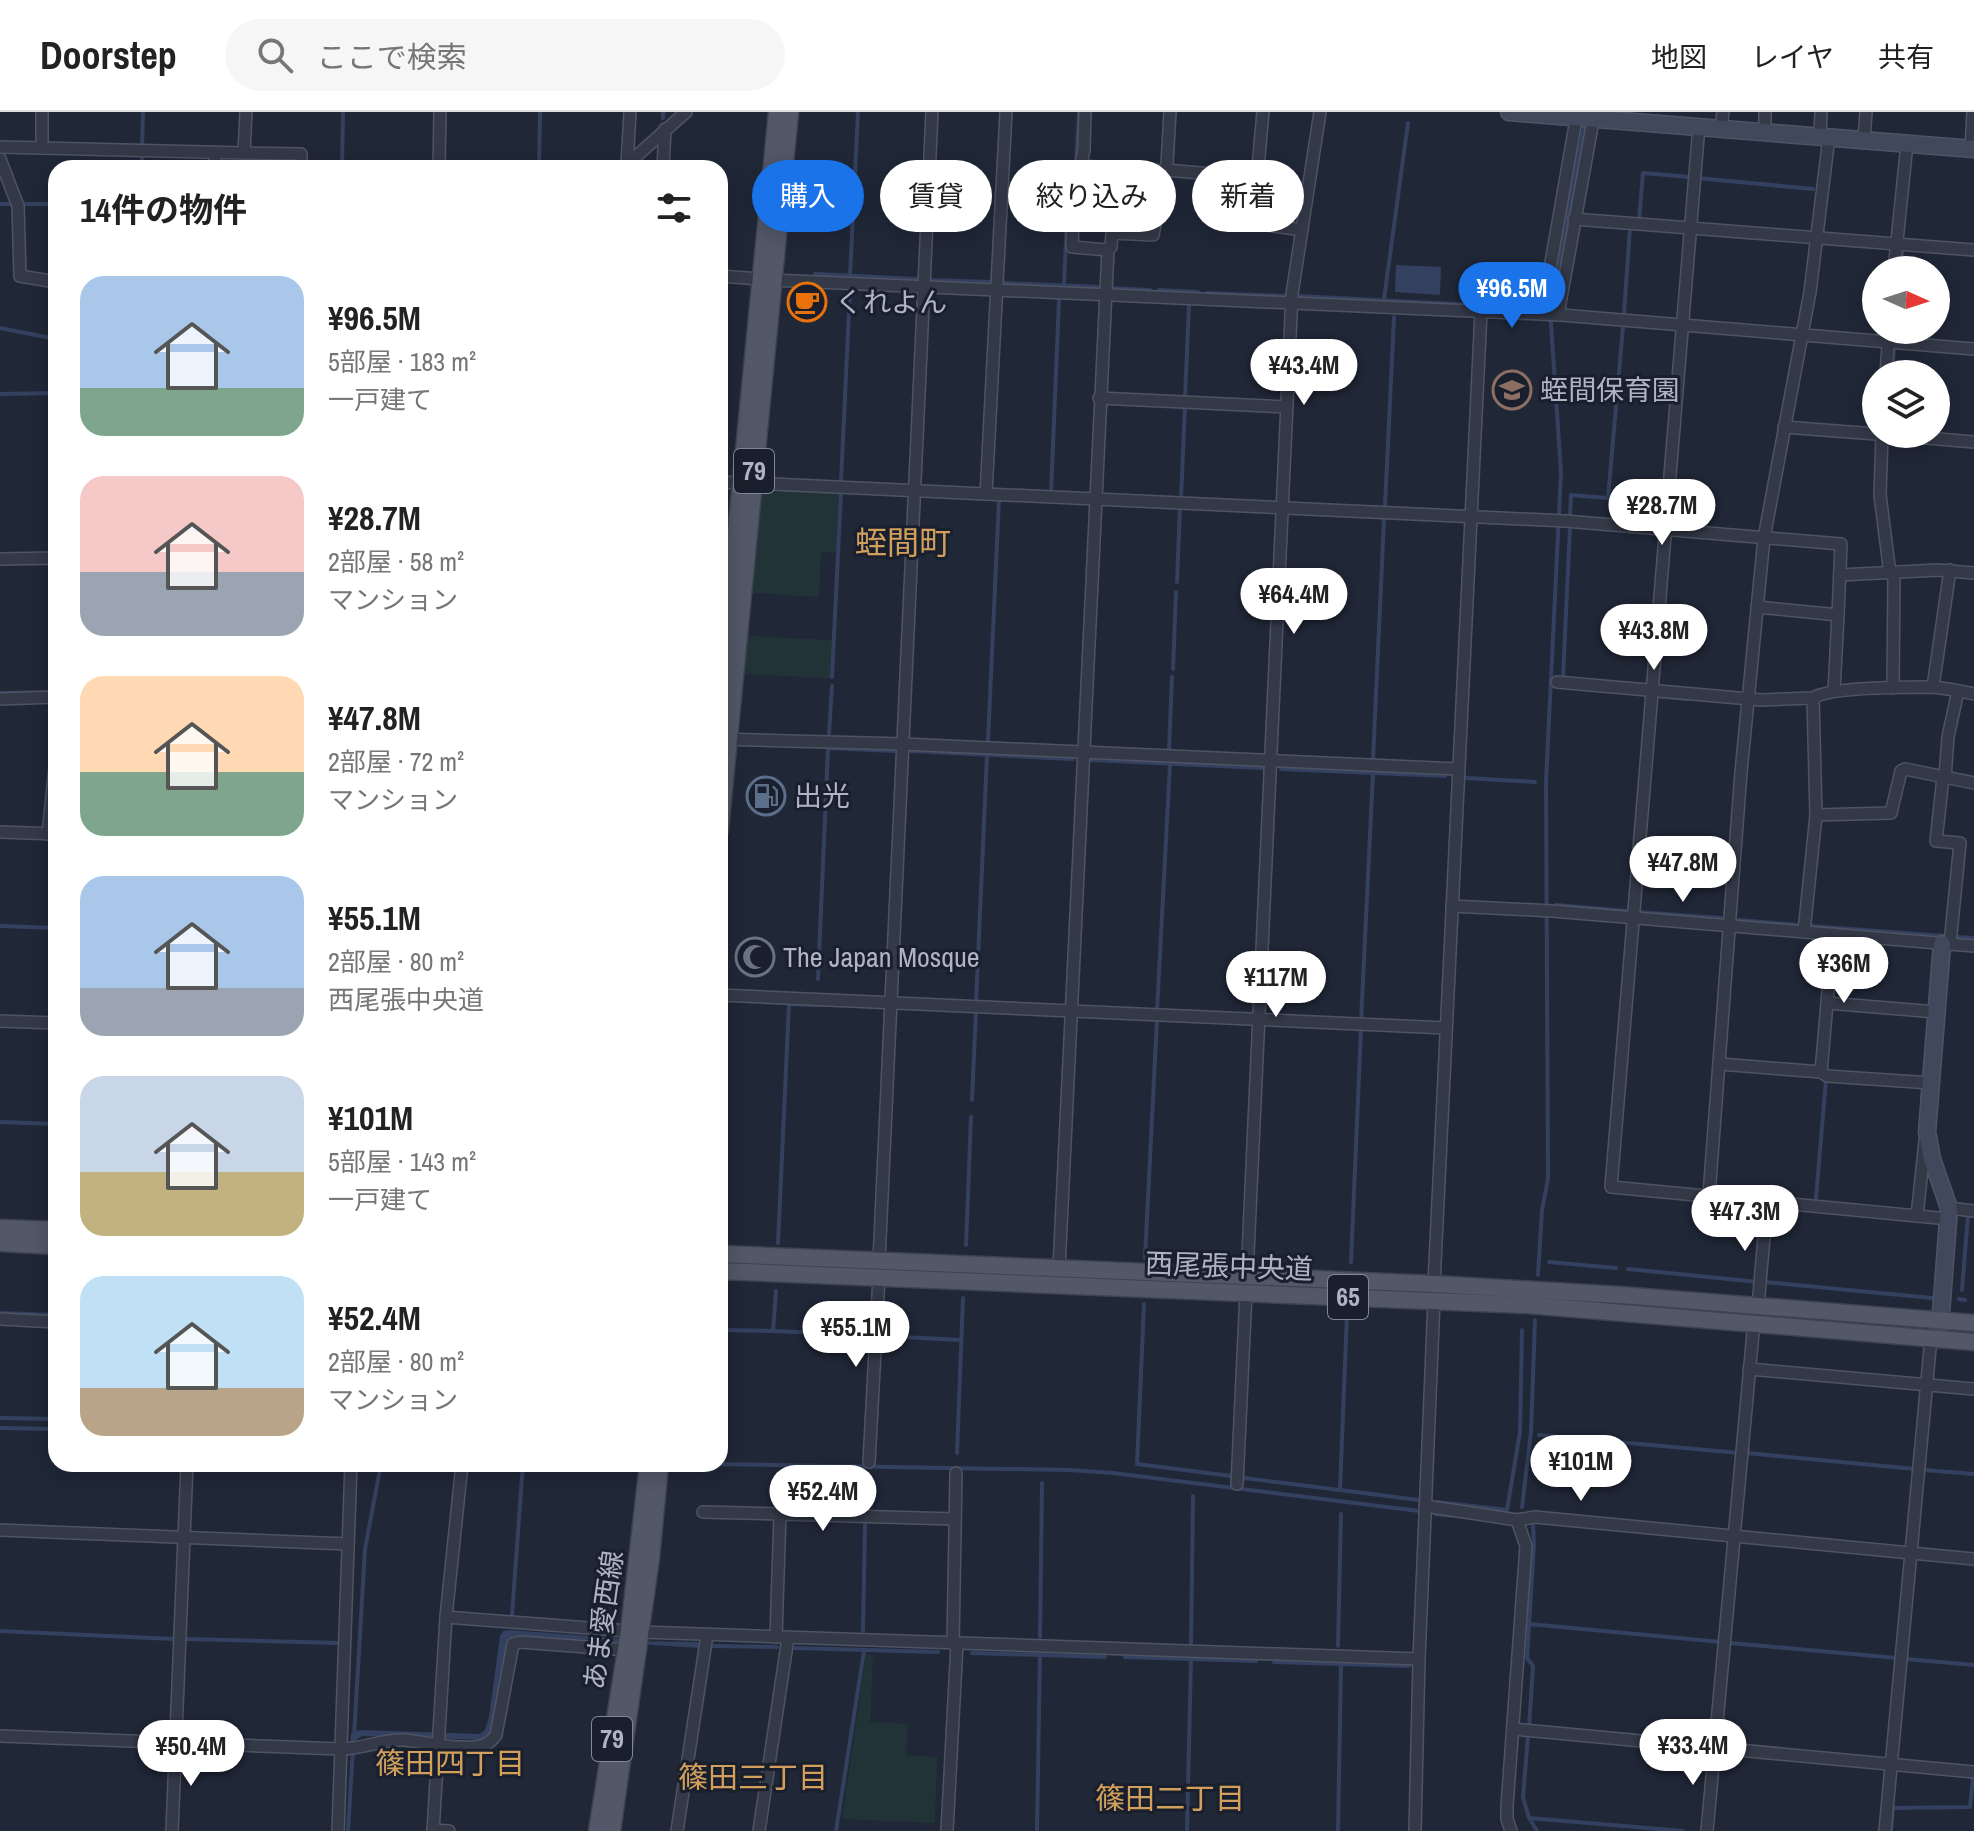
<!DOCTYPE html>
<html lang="ja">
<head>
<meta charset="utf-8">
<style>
  :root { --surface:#fff; --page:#f6f6f6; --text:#222; --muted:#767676; --line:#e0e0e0; --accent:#1a73e8 }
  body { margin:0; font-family:"Archivo Narrow","Noto Sans JP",sans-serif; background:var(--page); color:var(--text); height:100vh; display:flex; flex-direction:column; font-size:30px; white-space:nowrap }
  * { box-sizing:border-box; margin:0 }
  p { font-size:26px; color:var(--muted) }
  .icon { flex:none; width:44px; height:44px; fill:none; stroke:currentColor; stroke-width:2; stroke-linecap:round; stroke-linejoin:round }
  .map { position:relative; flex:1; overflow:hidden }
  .panel { position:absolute; left:48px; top:48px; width:680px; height:1312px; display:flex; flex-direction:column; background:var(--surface); border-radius:24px; box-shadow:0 4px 20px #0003 }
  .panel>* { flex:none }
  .hud { position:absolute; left:752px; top:48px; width:760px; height:72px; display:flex; gap:16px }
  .needle { width:52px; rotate:93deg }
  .buttons { position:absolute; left:1862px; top:144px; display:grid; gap:16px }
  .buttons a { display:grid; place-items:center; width:88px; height:88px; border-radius:50%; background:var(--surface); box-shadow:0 4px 20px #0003; font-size:40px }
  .price { position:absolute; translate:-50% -68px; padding:0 18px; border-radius:28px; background:#fff; color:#222; font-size:26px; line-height:52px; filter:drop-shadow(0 2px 4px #0008) }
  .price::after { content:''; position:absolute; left:50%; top:48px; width:24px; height:18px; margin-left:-12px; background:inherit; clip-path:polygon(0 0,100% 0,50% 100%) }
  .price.selected { background:var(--accent); color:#fff }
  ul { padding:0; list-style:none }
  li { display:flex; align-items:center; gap:24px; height:200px; padding:0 32px }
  li span { display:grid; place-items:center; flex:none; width:224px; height:160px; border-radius:24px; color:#555 }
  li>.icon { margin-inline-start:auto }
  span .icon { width:96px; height:96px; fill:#fffc; stroke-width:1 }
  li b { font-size:34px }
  h2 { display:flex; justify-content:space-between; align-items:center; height:96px; padding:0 32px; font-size:34px }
  .chip { padding:0 28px; border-radius:36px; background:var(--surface); box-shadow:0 4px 20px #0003; font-size:28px; line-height:72px }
  .chip.selected { background:var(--accent); color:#fff }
  header { display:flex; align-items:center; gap:48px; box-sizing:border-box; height:112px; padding:0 40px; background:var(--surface); border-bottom:2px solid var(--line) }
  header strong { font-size:38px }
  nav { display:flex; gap:44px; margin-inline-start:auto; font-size:28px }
  .search { width:560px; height:72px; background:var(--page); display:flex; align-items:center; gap:20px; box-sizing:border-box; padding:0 28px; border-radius:44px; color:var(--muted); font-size:30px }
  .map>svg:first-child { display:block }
  .green { fill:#223338 }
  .water { fill:#34405f }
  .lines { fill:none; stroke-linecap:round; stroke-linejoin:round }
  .stream { stroke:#34405f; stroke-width:4 }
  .street-casing { stroke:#4e5463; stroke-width:14 }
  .secondary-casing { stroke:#4e5463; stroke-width:19 }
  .primary-casing { stroke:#3d4351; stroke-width:19 }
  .street { stroke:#343948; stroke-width:11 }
  .secondary { stroke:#42485b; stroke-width:16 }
  .primary { stroke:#525868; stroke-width:16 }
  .labels { text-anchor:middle; stroke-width:6; stroke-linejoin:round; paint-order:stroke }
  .shield { fill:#191f2c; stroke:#818797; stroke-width:2 }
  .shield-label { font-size:26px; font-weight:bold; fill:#aeb4c5 }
  .poi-label { font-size:28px; fill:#aeb4c5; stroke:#191f2c; text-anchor:start }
  .street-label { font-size:28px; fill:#aeb4c5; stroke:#191f2c }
  .neighbourhood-label { font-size:30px; fill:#d29f5c; stroke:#191f2c }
  .quarter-label { font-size:32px; fill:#d29f5c; stroke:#191f2c }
</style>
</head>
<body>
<header>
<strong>Doorstep</strong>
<div class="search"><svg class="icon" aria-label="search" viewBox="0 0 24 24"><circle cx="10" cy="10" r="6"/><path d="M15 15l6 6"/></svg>ここで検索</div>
<nav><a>地図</a><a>レイヤ</a><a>共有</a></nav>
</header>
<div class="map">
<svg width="1974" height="1719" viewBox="0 0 1974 1719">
  <rect width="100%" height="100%" fill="#202737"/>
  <g class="green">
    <polygon points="766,374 839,378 836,441 821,440 819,485 752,481 762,377"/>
    <polygon points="748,524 832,528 830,566 744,562"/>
    <polygon points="866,1543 873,1543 870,1610 908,1612 906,1643 937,1645 935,1711 842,1707"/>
  </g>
  <g class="water">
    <polygon points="1396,153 1441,155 1440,183 1395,180"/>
    <polygon points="510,1518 617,1526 619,1529 701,1530 700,1536 514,1524 507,1532 495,1616 485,1628 362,1624 356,1628 356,1634 350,1634 351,1621 360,1618 480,1622 485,1618 489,1605 500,1524 503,1519"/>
  </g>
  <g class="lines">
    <g class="stream">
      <polyline points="663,6 663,0"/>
      <polyline points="142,36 143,0"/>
      <polyline points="142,41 142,56"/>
      <polyline points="1076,50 1079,1"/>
      <polyline points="342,56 343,0"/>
      <polyline points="539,56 540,0"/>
      <polyline points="1697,66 1813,77"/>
      <polyline points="0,92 13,92"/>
      <polyline points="23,92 56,92"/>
      <polyline points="1639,109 1643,61 1690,65"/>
      <polyline points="1900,158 1902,141"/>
      <polyline points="815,162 917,167"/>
      <polyline points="850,164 858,0"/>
      <polyline points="931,168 991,170"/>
      <polyline points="1003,171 1100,175"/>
      <polyline points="1064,173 1068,84 1073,62"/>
      <polyline points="1109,176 1150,178"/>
      <polyline points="1159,178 1198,180"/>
      <polyline points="1207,181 1287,184"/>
      <polyline points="1297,184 1538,196"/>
      <polyline points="1384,187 1408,11"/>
      <polyline points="1624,201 1630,116"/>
      <polyline points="0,216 56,227"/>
      <polyline points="1895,226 1896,218"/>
      <polyline points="1892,262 1894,236"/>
      <polyline points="0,282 56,281"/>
      <polyline points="1185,285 1189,194"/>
      <polyline points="841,370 850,178"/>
      <polyline points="1051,381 1059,188"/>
      <polyline points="1181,387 1185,294"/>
      <polyline points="1385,394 1394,205"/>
      <polyline points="1570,405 1571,383 1608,386 1623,215"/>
      <polyline points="1177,470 1180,395"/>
      <polyline points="1173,557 1176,480"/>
      <polyline points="832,565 841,380"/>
      <polyline points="1563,565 1570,415"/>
      <polyline points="0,581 56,580"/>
      <polyline points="1655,584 1688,587"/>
      <polyline points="829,622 832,574"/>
      <polyline points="988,629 999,387 1002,387"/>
      <polyline points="1169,638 1172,565"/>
      <polyline points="910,639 1073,647"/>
      <polyline points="1091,648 1262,656"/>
      <polyline points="1373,648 1384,407"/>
      <polyline points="1281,657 1445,664"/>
      <polyline points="1466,666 1535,670"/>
      <polyline points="1556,793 1627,799"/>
      <polyline points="1637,800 1721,806"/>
      <polyline points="1739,808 1799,813"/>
      <polyline points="0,814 56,816"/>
      <polyline points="1811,814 1944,824"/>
      <polyline points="1957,825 1974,826"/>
      <polyline points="818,867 828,636 894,639"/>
      <polyline points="976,891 987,643"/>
      <polyline points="1157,899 1170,652"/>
      <polyline points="1361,909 1373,661"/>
      <polyline points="972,988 976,899"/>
      <polyline points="0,1010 56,1012"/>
      <polyline points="1816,1086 1826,967"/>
      <polyline points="778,1131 789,892 817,893"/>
      <polyline points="966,1133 971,1005"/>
      <polyline points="1145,1146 1157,907"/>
      <polyline points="1351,1150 1361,917"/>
      <polyline points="1549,1150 1616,1156"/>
      <polyline points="1628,1157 1758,1170"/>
      <polyline points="1538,1163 1542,1098 1548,1067 1546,670 1561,360 1550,197 1585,10"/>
      <polyline points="1764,1170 1932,1186"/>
      <polyline points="1962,1178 1968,1103"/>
      <polyline points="1959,1187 1965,1188"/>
      <polyline points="1144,1192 1137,1352 1231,1364"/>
      <polyline points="0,1201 56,1203"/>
      <polyline points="720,1218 773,1219 776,1179"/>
      <polyline points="773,1219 869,1223"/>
      <polyline points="882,1224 961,1228"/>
      <polyline points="0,1306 56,1307"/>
      <polyline points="0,1316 56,1317"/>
      <polyline points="1539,1323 1740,1341"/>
      <polyline points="1748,1337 1747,1341 1915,1357"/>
      <polyline points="957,1341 963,1186"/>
      <polyline points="713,1352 1069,1358 1113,1361 1419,1399"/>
      <polyline points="1924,1358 1974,1362"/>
      <polyline points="1244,1366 1419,1388"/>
      <polyline points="865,1374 865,1398"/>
      <polyline points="1340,1377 1347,1202"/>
      <polyline points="1437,1390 1507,1398 1520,1320 1522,1218"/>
      <polyline points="1522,1395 1531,1320 1535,1208"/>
      <polyline points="1435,1402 1453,1404"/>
      <polyline points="512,1503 523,1352"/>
      <polyline points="1529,1512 1721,1530"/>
      <polyline points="0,1519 174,1527"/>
      <polyline points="863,1519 865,1413"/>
      <polyline points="1040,1525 1042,1371"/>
      <polyline points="186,1527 338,1531"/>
      <polyline points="1730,1531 1897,1546"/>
      <polyline points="1191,1532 1193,1384"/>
      <polyline points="709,1534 777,1535"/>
      <polyline points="1338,1534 1341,1402"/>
      <polyline points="795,1536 938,1540"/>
      <polyline points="972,1541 1105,1545"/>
      <polyline points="1125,1545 1256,1549"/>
      <polyline points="1906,1547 1974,1553"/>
      <polyline points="1274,1550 1409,1554"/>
      <polyline points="1529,1616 1533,1554 1527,1546 1534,1432 1533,1414"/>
      <polyline points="354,1624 365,1437 381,1352"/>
      <polyline points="1528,1624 1523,1685 1529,1706 1683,1719"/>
      <polyline points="1530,1707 1537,1719"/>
      <polyline points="348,1719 353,1637"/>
      <polyline points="836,1719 864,1539"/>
      <polyline points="1037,1719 1040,1543"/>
      <polyline points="1187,1719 1191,1547"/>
      <polyline points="1338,1719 1341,1552"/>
      <polyline points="1891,1719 1893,1696 1970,1695 1973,1666"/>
    </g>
    <defs>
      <g id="street">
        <polyline points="246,0 244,41 301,42 301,56"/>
        <polyline points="1263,0 1253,111 1302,118"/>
        <polyline points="1699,14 1611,1075 1949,1107"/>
        <polyline points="1721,16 1723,0"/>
        <polyline points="1765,20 1765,0"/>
        <polyline points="1820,24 1821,0"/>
        <polyline points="1864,28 1866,0"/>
        <polyline points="0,35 244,41"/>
        <polyline points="42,36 42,0"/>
        <polyline points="1971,37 1973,0"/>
        <polyline points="0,47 18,94 20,164 56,170"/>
        <polyline points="627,52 630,0"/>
        <polyline points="1081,54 1165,59"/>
        <polyline points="215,56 215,40"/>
        <polyline points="439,56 440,0"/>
        <polyline points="623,56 686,0"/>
        <polyline points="663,56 665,17"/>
        <polyline points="1166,58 1258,66"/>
        <polyline points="1574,107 1974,138"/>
        <polyline points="1108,138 1111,135 1112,121 1153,123 1167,52 1170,0"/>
        <polyline points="1894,158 1907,32"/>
        <polyline points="720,164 760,167"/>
        <polyline points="772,168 1561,203 1974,237"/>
        <polyline points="1542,202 1577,2"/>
        <polyline points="1558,203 1594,3"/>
        <polyline points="1886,262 1889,218"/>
        <polyline points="1099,286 1287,295"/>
        <polyline points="1784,315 1876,322"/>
        <polyline points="1880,322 1974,330"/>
        <polyline points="1882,322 1880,383 1890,462"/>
        <polyline points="720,370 740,371"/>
        <polyline points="753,371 1565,409 1841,432 1838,503 1757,495"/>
        <polyline points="986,382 1006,0"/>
        <polyline points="0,447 56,446"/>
        <polyline points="1840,463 1938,458 1974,461"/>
        <path d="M1557,570L1761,588L1813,586C1829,575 1908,575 1931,575C1945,576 1960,579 1974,582"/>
        <polyline points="1933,575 1950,458"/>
        <polyline points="1893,576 1894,461"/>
        <polyline points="1834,579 1838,503"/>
        <polyline points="0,587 56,585"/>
        <polyline points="720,627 903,632 1458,657"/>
        <polyline points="1943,665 1936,729 1960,731 1950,832"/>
        <polyline points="1945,665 1948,625 1958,579"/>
        <polyline points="1816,703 1891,701 1901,659 1905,657 1974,671"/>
        <polyline points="0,720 56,722"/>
        <polyline points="48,722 56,646"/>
        <polyline points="1452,794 1552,799 1974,834"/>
        <polyline points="1804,820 1816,703 1813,586"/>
        <polyline points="720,883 1446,916"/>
        <polyline points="1827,891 1936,900"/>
        <polyline points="0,909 56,911"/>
        <polyline points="1719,952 1821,960 1827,964 1931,971"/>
        <polyline points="1821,960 1833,822"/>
        <polyline points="1709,1083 1741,660 1764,426 1810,180 1829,25"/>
        <polyline points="1949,1096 1974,1099"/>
        <polyline points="1917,1104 1925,1029"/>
        <polyline points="879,1149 932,0"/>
        <polyline points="1059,1156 1108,138 1072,135 1074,83 1084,38 1085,0"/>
        <polyline points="1247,1164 1292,182 1320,0"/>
        <polyline points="1434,1172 1481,200"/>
        <polyline points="1758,1194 1767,1091"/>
        <polyline points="0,1207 56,1210"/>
        <polyline points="1749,1257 1974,1277"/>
        <polyline points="869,1350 879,1165"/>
        <polyline points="1237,1372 1246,1181"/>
        <polyline points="1425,1394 1517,1408 1535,1405 1974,1447"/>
        <polyline points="703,1400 780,1402"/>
        <polyline points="0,1418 348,1432"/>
        <polyline points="446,1505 462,1352"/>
        <polyline points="776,1525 780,1402 955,1407"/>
        <polyline points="953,1532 956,1361"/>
        <polyline points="1513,1617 1974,1660"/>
        <path d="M0,1624L341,1637C363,1637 382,1627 404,1628C427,1630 451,1637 475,1635C485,1634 490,1631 496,1623L513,1532L520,1530L626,1538"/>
        <polyline points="433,1718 449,1719"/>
        <polyline points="172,1719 187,1352"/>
        <polyline points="338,1719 351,1352"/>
        <polyline points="433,1719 446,1505 641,1520 1419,1547"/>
        <polyline points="677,1719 707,1523"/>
        <polyline points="759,1719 788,1526"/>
        <polyline points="947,1719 957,1532"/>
        <polyline points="1415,1719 1419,1547 1434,1189"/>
        <polyline points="1511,1719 1507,1707 1507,1694 1526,1434 1517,1408"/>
        <polyline points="1707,1719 1754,1210"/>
        <polyline points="1885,1719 1931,1226"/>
      </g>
      <g id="secondary">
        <polyline points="1509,0 1974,37"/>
        <polyline points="1939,1227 1949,1096 1932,1047 1927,1020 1942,832"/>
      </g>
      <g id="primary">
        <polyline points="720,584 777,0"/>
        <polyline points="720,718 790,0"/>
        <polyline points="0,1116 56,1118"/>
        <polyline points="0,1131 56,1134"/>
        <polyline points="720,1142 1434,1172 1620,1183 1974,1211"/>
        <polyline points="720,1159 1528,1193 1974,1230"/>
        <polyline points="597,1719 629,1519 648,1352"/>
        <polyline points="612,1719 651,1446 660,1352"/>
      </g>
    </defs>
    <use href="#street" class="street-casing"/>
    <use href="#secondary" class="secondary-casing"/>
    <use href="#primary" class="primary-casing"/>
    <use href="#street" class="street"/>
    <use href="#secondary" class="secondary"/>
    <use href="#primary" class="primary"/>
  </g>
  <defs>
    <symbol id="cafe-ring" viewBox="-11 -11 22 22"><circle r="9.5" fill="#191f2c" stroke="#e8710a" stroke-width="1.5"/><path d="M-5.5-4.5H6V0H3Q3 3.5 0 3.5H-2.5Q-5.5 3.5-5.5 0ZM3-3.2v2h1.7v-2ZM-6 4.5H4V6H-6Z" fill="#e8710a"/></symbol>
    <symbol id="school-ring" viewBox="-11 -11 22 22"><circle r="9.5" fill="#191f2c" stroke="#8d6e63" stroke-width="1.5"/><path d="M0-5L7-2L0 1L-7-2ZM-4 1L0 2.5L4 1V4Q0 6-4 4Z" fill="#8d6e63"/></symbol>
    <symbol id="fuel-ring" viewBox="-11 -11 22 22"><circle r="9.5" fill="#191f2c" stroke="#5c6f8a" stroke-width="1.5"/><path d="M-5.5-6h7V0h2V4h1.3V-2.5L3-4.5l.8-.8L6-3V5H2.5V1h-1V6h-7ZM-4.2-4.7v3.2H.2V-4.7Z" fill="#5c6f8a"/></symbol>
    <symbol id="mosque-ring" viewBox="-11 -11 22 22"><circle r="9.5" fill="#191f2c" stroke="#6b7280" stroke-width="1.5"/><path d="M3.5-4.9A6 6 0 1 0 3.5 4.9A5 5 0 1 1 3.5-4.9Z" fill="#6b7280"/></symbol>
  </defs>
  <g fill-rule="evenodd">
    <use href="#cafe-ring" x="785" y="168" width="44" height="44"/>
    <use href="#school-ring" x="1490" y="256" width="44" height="44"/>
    <use href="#fuel-ring" x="744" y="662" width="44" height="44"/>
    <use href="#mosque-ring" x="733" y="823" width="44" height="44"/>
  </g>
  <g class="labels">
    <g class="shield">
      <rect x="734" y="337" width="40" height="44" rx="6"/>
      <rect x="1328" y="1163" width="40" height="44" rx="6"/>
      <rect x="592" y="1605" width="40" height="44" rx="6"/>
    </g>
    <g class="shield-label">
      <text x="754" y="368">79</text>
      <text x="1348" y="1194">65</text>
      <text x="612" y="1636">79</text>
    </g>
    <g class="poi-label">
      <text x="835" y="200">くれよん</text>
      <text x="1540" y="288">蛭間保育園</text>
      <text x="794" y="694">出光</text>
      <text x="783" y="855">The Japan Mosque</text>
    </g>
    <g class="street-label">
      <text transform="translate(1229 1154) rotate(2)" y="10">西尾張中央道</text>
      <text transform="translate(603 1508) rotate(-82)" y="10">あま愛西線</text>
    </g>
    <g class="neighbourhood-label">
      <text x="450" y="1662">篠田四丁目</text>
      <text x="753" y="1676">篠田三丁目</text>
      <text x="1170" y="1697">篠田二丁目</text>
    </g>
    <g class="quarter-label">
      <text x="903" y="442">蛭間町</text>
    </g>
  </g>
</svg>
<div class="buttons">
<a><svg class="needle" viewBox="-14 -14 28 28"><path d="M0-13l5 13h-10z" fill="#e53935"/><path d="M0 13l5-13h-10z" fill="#767676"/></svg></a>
<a><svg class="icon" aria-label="layers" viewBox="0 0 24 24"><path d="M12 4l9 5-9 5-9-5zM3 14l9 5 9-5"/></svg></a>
</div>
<b class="price selected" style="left:1512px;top:218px">¥96.5M</b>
<b class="price" style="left:1304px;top:295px">¥43.4M</b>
<b class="price" style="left:1662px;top:435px">¥28.7M</b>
<b class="price" style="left:1294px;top:524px">¥64.4M</b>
<b class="price" style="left:1654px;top:560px">¥43.8M</b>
<b class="price" style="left:1683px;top:792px">¥47.8M</b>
<b class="price" style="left:1844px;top:893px">¥36M</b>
<b class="price" style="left:1276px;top:907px">¥117M</b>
<b class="price" style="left:1745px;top:1141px">¥47.3M</b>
<b class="price" style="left:856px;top:1257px">¥55.1M</b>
<b class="price" style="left:1581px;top:1391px">¥101M</b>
<b class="price" style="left:823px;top:1421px">¥52.4M</b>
<b class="price" style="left:1693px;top:1675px">¥33.4M</b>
<b class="price" style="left:191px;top:1676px">¥50.4M</b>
<div class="hud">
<a class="chip selected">購入</a>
<a class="chip">賃貸</a>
<a class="chip">絞り込み</a>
<a class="chip">新着</a>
</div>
<section class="panel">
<h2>14件の物件<svg class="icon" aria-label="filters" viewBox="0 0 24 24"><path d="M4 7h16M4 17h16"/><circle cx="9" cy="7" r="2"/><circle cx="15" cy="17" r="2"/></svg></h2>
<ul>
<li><span style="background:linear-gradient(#a9c7e8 70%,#7fa58c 0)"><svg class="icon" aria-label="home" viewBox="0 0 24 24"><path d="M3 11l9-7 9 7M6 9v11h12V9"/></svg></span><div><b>¥96.5M</b><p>5部屋 · 183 m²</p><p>一戸建て</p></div></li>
<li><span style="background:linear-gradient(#f6c9c9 60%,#9aa5b1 0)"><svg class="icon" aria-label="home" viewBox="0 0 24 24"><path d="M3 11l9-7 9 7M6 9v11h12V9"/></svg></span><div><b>¥28.7M</b><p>2部屋 · 58 m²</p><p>マンション</p></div></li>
<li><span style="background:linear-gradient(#ffd9b3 60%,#7fa58c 0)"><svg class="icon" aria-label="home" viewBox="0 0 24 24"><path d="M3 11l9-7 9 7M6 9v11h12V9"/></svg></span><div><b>¥47.8M</b><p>2部屋 · 72 m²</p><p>マンション</p></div></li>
<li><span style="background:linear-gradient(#a9c7e8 70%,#9aa5b1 0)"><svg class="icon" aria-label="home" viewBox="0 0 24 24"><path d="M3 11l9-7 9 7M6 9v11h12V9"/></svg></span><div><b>¥55.1M</b><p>2部屋 · 80 m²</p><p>西尾張中央道</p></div></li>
<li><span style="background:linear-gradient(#c9d6e8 60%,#c2b280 0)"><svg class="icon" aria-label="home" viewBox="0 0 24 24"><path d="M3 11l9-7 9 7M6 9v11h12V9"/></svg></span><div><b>¥101M</b><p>5部屋 · 143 m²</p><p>一戸建て</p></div></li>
<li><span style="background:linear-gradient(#bfe0f5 70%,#b9a48a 0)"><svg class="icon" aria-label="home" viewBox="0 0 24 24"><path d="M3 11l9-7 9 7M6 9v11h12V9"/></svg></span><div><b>¥52.4M</b><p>2部屋 · 80 m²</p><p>マンション</p></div></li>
</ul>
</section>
</div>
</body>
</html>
